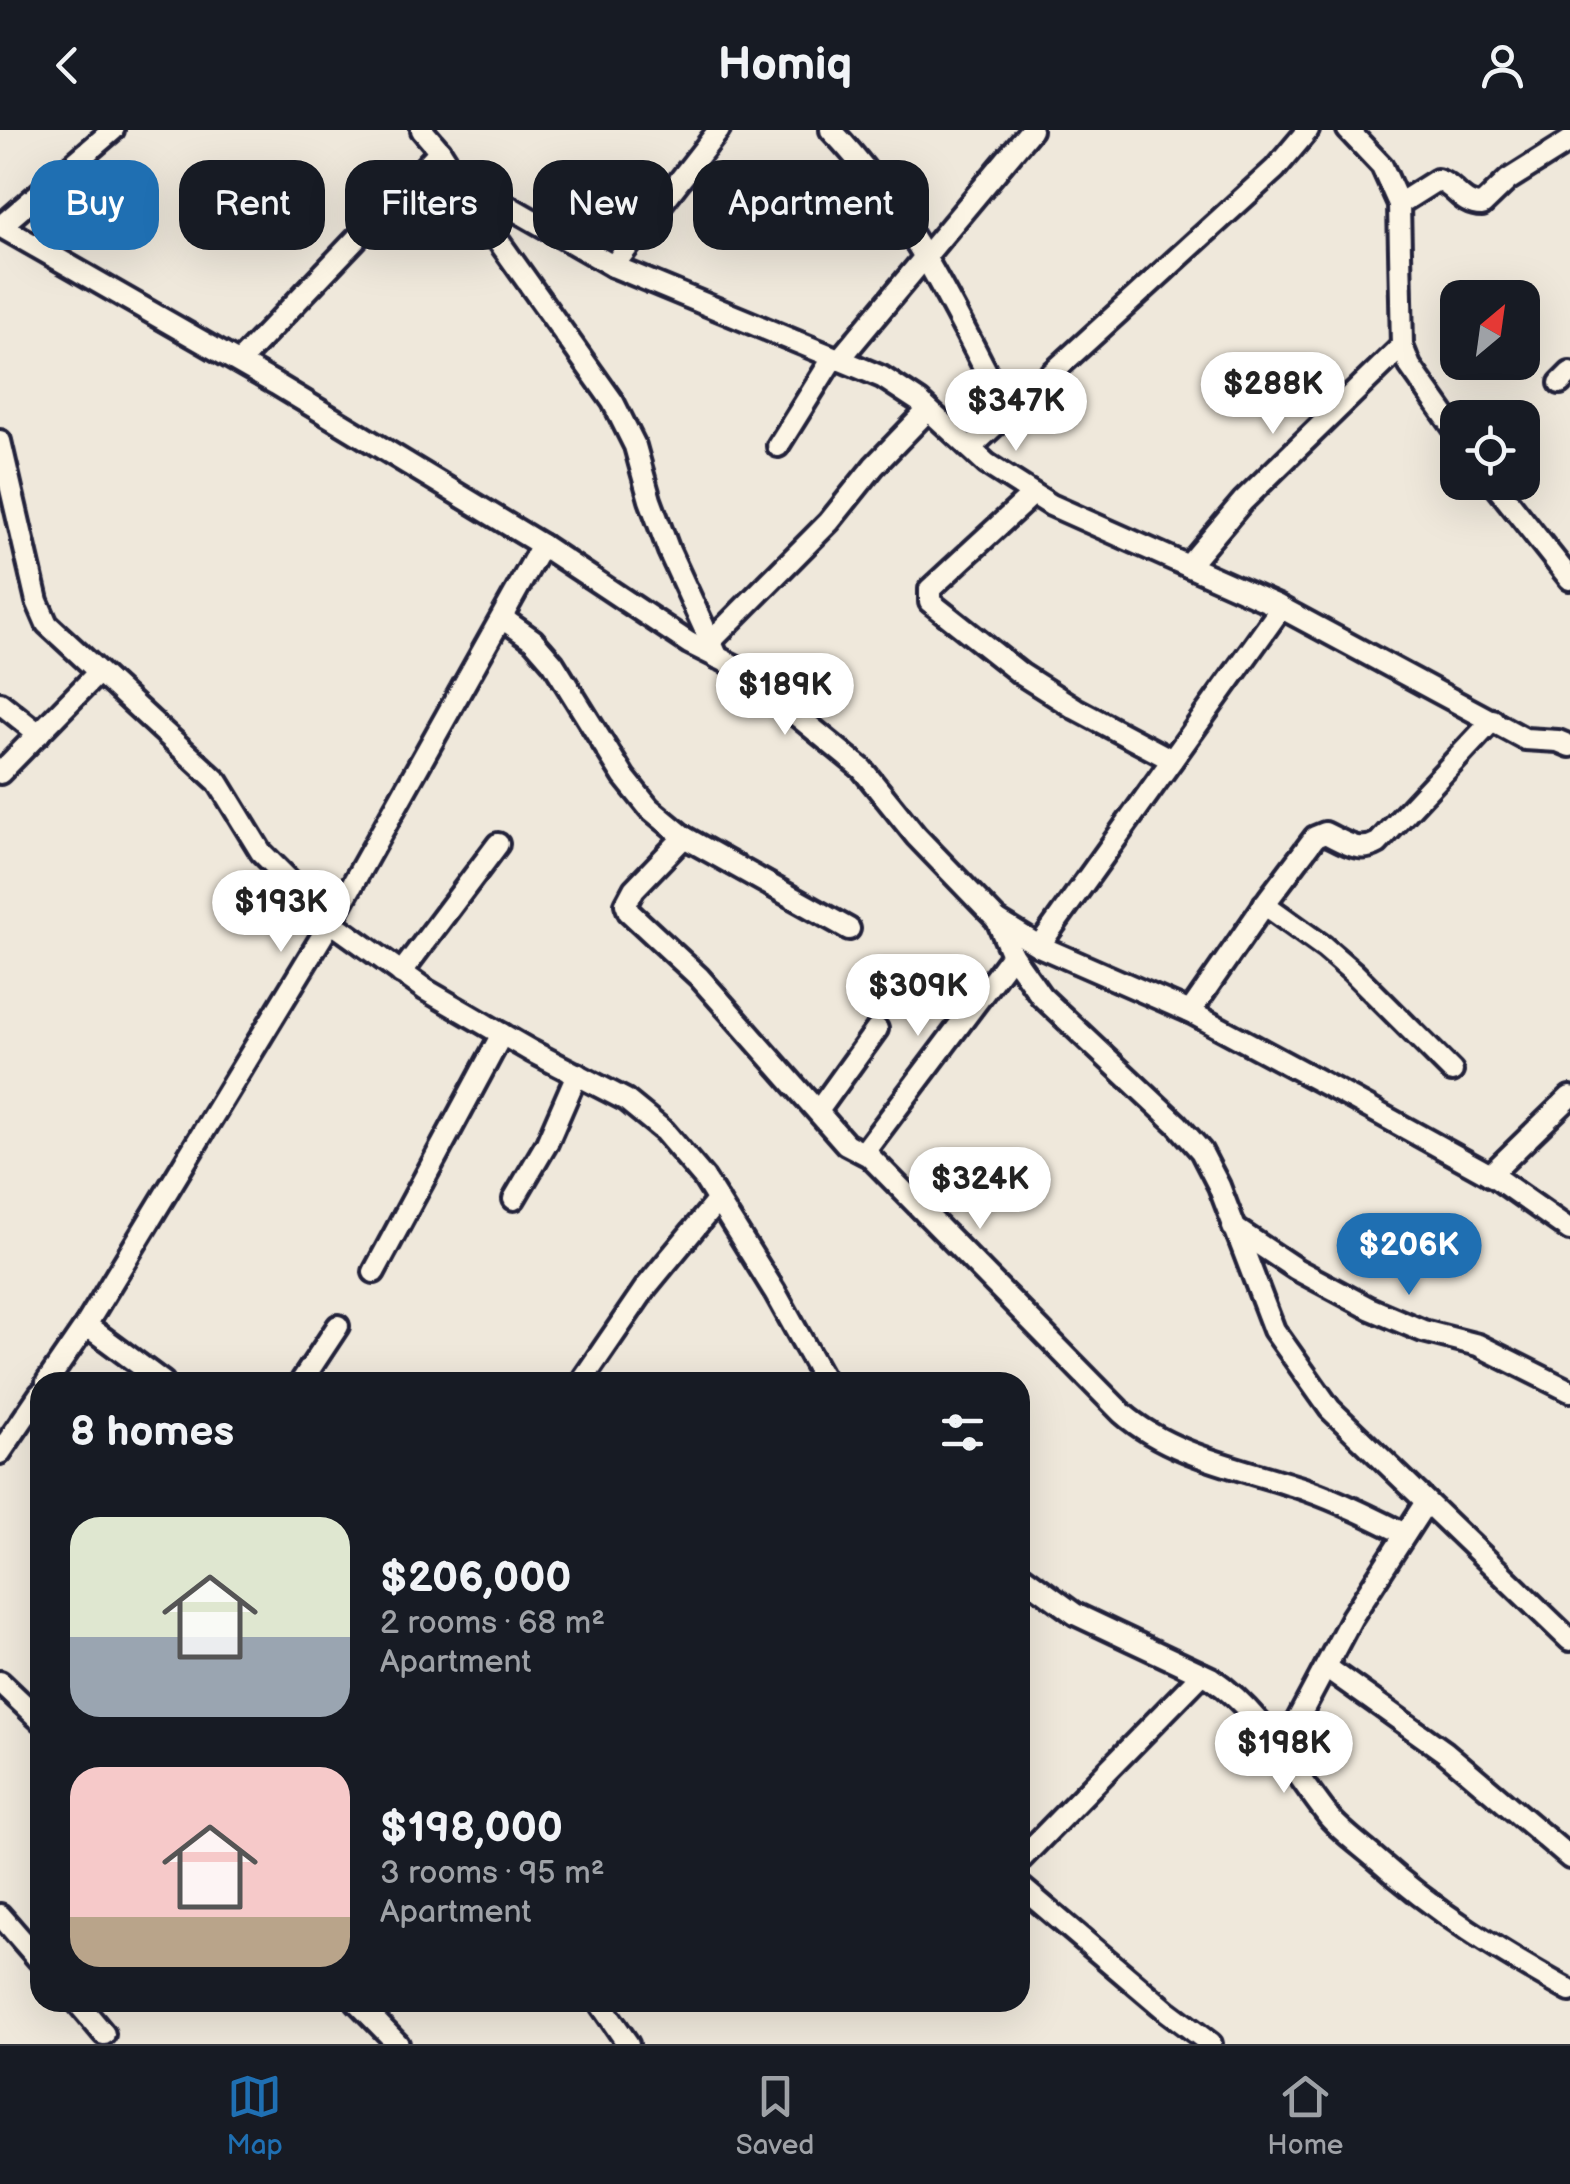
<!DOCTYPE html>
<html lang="en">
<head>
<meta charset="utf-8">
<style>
  :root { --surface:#171b24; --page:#242831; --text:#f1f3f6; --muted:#9ea1a6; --line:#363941; --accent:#1f6fb2 }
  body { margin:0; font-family:"Balsamiq Sans",sans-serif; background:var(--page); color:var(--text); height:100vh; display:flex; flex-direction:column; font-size:38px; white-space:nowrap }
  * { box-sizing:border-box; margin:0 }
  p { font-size:32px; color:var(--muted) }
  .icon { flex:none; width:55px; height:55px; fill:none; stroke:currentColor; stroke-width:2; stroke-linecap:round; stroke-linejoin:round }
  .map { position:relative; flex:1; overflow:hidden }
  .side { position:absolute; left:30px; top:1242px; width:1000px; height:640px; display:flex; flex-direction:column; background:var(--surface); border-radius:30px; box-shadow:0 10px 40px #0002 }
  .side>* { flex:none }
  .top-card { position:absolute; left:30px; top:30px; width:1000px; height:90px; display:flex; gap:20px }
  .needle { width:65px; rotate:29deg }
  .fabs { position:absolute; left:1440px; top:150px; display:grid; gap:20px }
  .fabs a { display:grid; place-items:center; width:100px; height:100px; border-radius:20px; background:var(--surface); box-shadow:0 10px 40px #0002; font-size:50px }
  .price { position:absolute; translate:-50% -85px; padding:0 22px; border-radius:35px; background:#fff; color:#222; font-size:32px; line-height:65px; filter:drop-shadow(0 2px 5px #0008) }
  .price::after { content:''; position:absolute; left:50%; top:60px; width:30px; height:22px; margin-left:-15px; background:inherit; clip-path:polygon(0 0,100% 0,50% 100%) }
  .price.on { background:var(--accent); color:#fff }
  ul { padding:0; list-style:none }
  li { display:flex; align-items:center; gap:30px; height:250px; padding:0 40px }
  li span { display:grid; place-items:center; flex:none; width:280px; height:200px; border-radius:30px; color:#555 }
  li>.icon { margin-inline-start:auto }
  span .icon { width:120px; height:120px; fill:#fffc; stroke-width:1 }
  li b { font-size:42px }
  h2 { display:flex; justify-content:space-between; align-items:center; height:120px; padding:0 40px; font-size:42px }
  .chip { padding:0 35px; border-radius:30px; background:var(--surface); box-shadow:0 10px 40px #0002; font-size:35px; line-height:90px }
  .chip.on { background:var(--accent); color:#fff }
  header { display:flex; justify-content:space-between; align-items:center; height:130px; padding:0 40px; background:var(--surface); font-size:45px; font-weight:600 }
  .dock { display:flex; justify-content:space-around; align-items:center; height:140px; border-top:2px solid var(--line); background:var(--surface); font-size:28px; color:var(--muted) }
  .dock a { display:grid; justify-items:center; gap:5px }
  .dock .on { color:var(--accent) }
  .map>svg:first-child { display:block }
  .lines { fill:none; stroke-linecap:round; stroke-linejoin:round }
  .minor-casing { stroke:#22223b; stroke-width:28 }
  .minor { stroke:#fcf5e5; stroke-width:20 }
</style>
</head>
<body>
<header><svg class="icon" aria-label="back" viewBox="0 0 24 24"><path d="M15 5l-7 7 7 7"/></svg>Homiq<svg class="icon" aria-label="person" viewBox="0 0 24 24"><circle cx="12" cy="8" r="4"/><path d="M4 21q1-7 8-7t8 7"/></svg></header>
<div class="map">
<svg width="1570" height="1914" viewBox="0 0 1570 1914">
  <rect width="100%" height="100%" fill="#efe8db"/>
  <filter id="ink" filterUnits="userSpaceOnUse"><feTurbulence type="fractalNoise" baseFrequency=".01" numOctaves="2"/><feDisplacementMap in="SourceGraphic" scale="20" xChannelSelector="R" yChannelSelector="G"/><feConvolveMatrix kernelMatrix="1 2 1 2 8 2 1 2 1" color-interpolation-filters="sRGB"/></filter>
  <g filter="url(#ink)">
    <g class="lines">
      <defs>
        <g id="minor">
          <polyline points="422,0 440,21 490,99 613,272 635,316 650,370 669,421 718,528"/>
          <path d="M831,0C910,82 956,184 1008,284"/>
          <polyline points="1348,0 1382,36 1399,74 1402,216 1410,236 1458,304"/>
          <polyline points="457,47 613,136 882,247 920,272 987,334 1051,375 1278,476 1525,609 1558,611 1570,616"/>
          <path d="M1399,74L1437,50C1456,55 1460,75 1482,75L1508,50L1570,11"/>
          <polyline points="0,96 276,254 542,415 689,513 739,538 862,639 916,706 997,790 1039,816 1190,882 1353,969 1496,1048 1570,1100"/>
          <polyline points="1,96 113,0"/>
          <polyline points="613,136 719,0"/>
          <polyline points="839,230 1031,0"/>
          <polyline points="239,232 440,21"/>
          <polyline points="1560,253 1570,243"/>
          <polyline points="0,311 37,471 47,494 218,652 261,722 331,792 426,860 531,921 626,970 664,1001 704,1048 775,1162 825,1252"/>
          <polyline points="778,316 833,228"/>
          <polyline points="970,318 1275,39 1308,0"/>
          <polyline points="1493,352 1570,449"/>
          <polyline points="1033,364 930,459 930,472 1021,544 1076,579 1172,630"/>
          <polyline points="1188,436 1243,371 1402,216"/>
          <polyline points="502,488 533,510 553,533 624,647 649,678 684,707 849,799"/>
          <polyline points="711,511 829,392 874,336 928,280"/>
          <polyline points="0,573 39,604"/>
          <polyline points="0,643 98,543"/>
          <path d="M684,707L634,759L626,774L629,782L699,847L846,1014L869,1026L1122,1283C1172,1327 1246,1339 1307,1360C1341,1372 1373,1388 1405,1404"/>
          <polyline points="1264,774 1324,817 1353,842 1452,941"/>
          <polyline points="997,790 1012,825 1041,866 1177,994 1201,1021 1219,1056 1274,1200 1330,1279 1570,1510"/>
          <polyline points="1039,816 1281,478"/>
          <polyline points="401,843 498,714"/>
          <path d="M1190,882L1269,768L1315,707L1325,703C1344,712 1359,724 1378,713L1493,590"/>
          <polyline points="818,981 877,899"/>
          <polyline points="864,1022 1012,825"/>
          <polyline points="1490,1045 1570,967"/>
          <polyline points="514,1069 547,1013 577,944"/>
          <polyline points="1233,1097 1296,1139 1369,1178 1423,1201 1478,1215 1570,1261"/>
          <polyline points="374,1142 502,904"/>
          <polyline points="86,1195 163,1252"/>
          <polyline points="47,1252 86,1195 338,780 542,415"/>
          <polyline points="301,1252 338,1196"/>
          <polyline points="581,1252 646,1157 718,1070"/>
          <polyline points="0,1323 40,1264"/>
          <path d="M1020,1444L1075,1484L1211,1548C1263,1583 1291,1639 1329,1687C1342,1702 1360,1715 1375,1728C1435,1782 1500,1822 1570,1861"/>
          <polyline points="1326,1537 1445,1622 1570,1728"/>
          <polyline points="0,1552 40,1590"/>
          <polyline points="1281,1621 1352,1487 1426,1372"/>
          <polyline points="1020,1730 1202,1544"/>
          <polyline points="1020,1756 1167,1881 1211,1914"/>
          <polyline points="0,1785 40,1831"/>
          <polyline points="77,1872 104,1904"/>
          <polyline points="357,1872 398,1914"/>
          <polyline points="599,1872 628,1914"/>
        </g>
      </defs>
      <use href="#minor" class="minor-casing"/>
      <use href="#minor" class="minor"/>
    </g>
  </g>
</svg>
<div class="fabs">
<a><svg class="needle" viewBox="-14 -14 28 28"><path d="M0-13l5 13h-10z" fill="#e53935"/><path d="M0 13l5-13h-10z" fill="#9ea1a6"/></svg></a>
<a><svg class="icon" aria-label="locate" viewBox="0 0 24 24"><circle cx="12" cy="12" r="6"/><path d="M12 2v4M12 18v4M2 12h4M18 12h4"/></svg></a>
</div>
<b class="price" style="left:1273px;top:307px">$288K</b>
<b class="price" style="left:1016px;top:324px">$347K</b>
<b class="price" style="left:785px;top:608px">$189K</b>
<b class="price" style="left:281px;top:825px">$193K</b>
<b class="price" style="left:918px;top:909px">$309K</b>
<b class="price" style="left:980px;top:1102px">$324K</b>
<b class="price on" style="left:1409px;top:1168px">$206K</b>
<b class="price" style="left:1284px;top:1666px">$198K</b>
<div class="top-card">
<a class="chip on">Buy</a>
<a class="chip">Rent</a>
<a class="chip">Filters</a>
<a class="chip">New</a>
<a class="chip">Apartment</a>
</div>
<section class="side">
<h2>8 homes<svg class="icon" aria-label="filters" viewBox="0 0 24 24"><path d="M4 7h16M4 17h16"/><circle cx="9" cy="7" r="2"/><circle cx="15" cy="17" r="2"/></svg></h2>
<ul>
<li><span style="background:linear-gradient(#dfe7d0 60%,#9aa5b1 0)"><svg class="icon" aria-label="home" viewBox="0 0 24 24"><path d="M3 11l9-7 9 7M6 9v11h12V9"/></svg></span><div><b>$206,000</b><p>2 rooms · 68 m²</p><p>Apartment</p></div></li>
<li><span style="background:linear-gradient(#f6c9c9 75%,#b9a48a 0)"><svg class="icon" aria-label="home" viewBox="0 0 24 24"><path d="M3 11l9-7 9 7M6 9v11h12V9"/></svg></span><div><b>$198,000</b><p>3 rooms · 95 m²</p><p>Apartment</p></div></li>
</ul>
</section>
</div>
<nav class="dock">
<a class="on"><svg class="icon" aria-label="map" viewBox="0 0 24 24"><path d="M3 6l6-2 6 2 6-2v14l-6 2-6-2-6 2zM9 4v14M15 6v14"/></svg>Map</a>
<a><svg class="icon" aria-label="saved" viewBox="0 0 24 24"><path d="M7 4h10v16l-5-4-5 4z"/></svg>Saved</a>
<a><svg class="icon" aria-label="home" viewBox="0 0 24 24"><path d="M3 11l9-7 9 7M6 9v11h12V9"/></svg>Home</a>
</nav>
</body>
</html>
